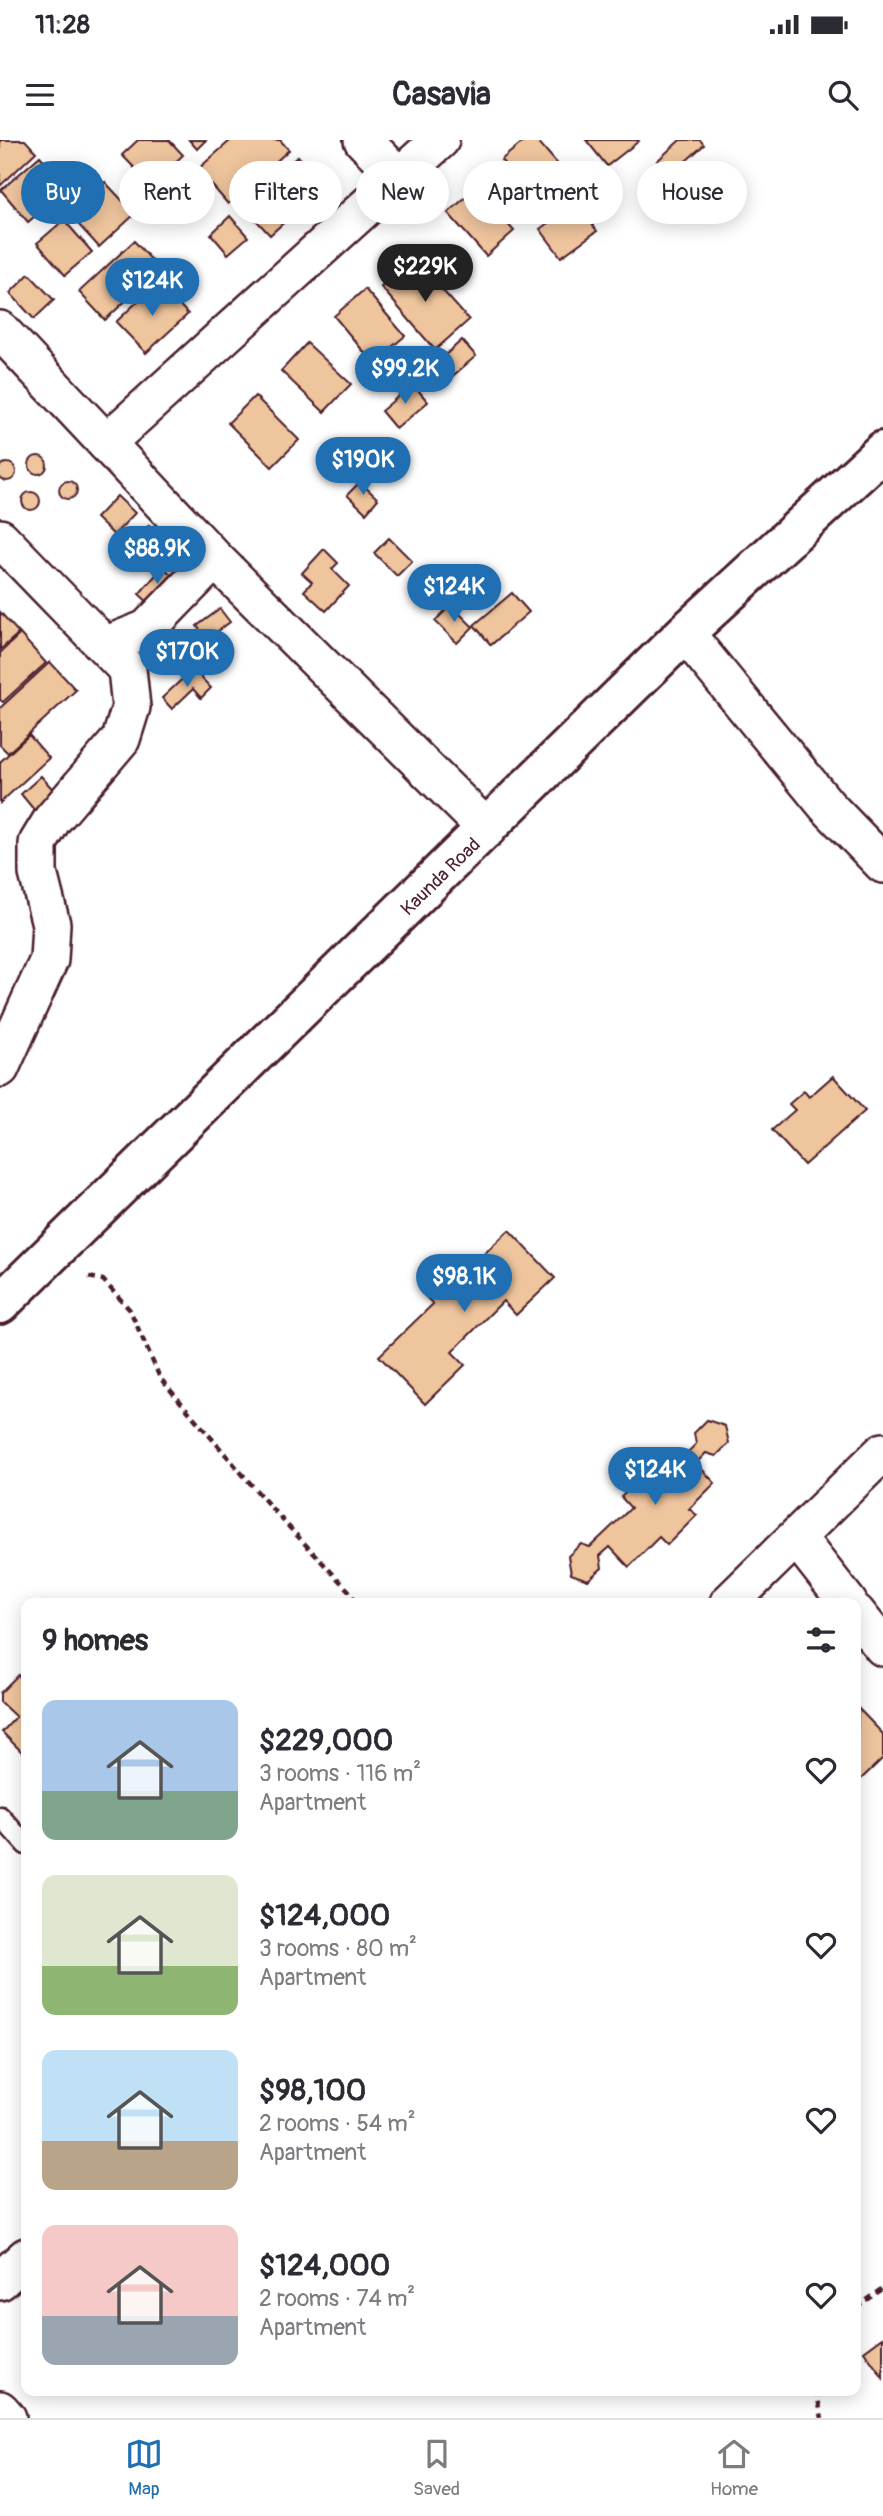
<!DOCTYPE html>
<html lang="en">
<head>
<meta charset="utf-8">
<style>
  :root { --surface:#fff; --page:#f2f2f3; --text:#2b2b33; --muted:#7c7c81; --line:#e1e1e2; --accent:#1f6fb2 }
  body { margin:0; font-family:Pangolin,sans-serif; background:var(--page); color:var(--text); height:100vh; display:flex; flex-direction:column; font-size:26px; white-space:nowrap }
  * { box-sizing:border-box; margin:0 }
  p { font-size:23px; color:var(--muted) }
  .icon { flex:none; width:38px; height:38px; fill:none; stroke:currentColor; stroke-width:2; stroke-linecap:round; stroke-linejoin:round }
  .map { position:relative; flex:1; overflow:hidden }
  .sheet { position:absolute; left:21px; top:1458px; width:840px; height:798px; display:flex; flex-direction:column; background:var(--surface); border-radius:14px; box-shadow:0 4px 18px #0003 }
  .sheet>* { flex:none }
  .top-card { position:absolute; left:21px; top:21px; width:842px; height:63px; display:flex; gap:14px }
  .price { position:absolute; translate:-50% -60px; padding:0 16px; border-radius:24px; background:var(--accent); color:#fff; font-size:23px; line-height:46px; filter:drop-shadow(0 2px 4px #0008) }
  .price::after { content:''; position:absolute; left:50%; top:42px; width:21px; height:16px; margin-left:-10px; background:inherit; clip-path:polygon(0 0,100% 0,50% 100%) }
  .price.current { background:#222; color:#fff }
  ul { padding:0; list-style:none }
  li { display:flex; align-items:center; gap:21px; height:175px; padding:0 21px }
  li span { display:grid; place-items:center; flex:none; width:196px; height:140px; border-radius:14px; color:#555 }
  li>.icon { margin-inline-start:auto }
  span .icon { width:84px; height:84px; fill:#fffc; stroke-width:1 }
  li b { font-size:30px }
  h2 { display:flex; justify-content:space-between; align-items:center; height:84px; padding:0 21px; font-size:30px }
  .chip { padding:0 24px; border-radius:32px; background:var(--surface); box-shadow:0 4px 18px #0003; font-size:24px; line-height:63px }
  .chip.current { background:var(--accent); color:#fff }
  .status { display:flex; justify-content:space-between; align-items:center; height:49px; padding:0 35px; background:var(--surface); direction:ltr }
  .status svg { height:19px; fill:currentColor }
  header { display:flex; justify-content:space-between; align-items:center; height:91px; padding:0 21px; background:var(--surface); font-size:32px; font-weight:700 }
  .tab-bar { display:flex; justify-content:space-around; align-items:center; height:98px; border-top:2px solid var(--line); background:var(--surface); font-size:19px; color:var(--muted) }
  .tab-bar a { display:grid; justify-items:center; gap:4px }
  .tab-bar .current { color:var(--accent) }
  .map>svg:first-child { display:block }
  .building { fill:#efc59e; stroke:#4a1f2b; stroke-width:2 }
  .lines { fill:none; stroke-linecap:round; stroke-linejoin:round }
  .lane-casing { stroke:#4a1f2b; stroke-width:23 }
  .street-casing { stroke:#4a1f2b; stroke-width:42 }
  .secondary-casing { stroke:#4a1f2b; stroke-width:44 }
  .path { stroke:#4a1f2b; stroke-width:4.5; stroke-dasharray:7 5; stroke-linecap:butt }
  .lane { stroke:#fff; stroke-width:18 }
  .street { stroke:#fff; stroke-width:37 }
  .secondary { stroke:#fff; stroke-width:38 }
  .labels { text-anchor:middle; stroke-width:5; stroke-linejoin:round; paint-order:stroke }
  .street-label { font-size:19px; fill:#4a1f2b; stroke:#fff }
</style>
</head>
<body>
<div class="status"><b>11:28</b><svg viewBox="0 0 49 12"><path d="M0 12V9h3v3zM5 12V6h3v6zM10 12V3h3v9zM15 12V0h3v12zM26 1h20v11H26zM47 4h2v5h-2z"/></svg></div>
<header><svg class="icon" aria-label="menu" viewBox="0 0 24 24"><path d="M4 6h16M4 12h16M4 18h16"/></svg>Casavia<svg class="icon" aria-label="search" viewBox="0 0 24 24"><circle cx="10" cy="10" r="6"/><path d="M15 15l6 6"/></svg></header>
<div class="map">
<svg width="883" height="2278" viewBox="0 0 883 2278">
  <rect width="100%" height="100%" fill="#fff"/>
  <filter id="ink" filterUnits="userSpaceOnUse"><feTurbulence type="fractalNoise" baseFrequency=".0143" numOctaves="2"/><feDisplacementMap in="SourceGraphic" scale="14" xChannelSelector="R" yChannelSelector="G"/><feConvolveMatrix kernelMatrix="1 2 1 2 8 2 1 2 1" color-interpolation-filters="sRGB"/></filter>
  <g filter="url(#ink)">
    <g class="building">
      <polygon points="0,0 25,0 36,12 0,46"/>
      <polygon points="138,0 169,0 183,15 151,45 122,15"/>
      <polygon points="189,0 206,0 197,9"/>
      <polygon points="231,0 280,0 289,10 228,64 198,29"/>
      <polygon points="525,0 537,0 572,41 541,67 501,20"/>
      <polygon points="586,0 638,0 639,1 607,26"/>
      <polygon points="680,0 700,0 704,5 670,35 657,21"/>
      <polygon points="40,16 68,48 28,82 1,50"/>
      <polygon points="298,16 325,45 270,95 243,66"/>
      <polygon points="105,42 135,74 99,107 69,74"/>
      <polygon points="476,48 514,91 486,116 448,73"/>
      <polygon points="576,62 597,91 561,117 540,89"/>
      <polygon points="230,76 248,97 228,114 211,94"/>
      <polygon points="64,80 92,112 65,135 37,103"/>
      <polygon points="134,101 160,129 105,180 79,152"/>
      <polygon points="414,118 469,180 435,210 381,147"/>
      <polygon points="29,134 54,160 34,179 10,153"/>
      <polygon points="158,142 188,174 146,213 116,182"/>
      <polygon points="365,149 405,196 373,223 334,176"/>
      <polygon points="462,200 476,216 448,240 434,225"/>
      <polygon points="307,203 351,244 324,272 281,231"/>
      <polygon points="413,244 428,262 396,289 381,271"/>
      <polygon points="255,256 299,300 272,327 228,283"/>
      <circle cx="38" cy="325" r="9"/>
      <circle cx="7" cy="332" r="9"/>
      <circle cx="68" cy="350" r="9"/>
      <polygon points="360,342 378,359 366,373 347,355"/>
      <circle cx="31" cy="361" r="9"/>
      <polygon points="117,356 135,373 114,395 96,378"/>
      <polygon points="149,385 169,404 156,419 136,401"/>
      <polygon points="389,398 412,421 397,436 374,413"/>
      <polygon points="324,409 338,423 332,429 349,446 326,471 304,451 312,442 302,433"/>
      <polygon points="163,427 175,438 151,465 139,454"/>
      <polygon points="512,453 529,472 491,505 474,485"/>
      <polygon points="451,465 473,487 457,503 435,481"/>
      <polygon points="220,469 230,482 207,499 197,486"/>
      <polygon points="0,472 19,493 0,510"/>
      <polygon points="20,494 46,523 3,562 0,560 0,513"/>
      <polygon points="50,522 76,550 8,613 0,605 0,568"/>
      <polygon points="193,529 211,548 201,558 193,549 172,569 162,558"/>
      <polygon points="29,595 49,618 0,663 0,622"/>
      <polygon points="41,636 56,653 35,671 21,654"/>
      <polygon points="833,936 865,971 804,1025 772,990 795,970 789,964 804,951 809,957"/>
      <polygon points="509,1090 555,1138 516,1175 503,1161 452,1212 465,1225 425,1264 379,1216 433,1164 425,1156 450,1131 458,1139"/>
      <polygon points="707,1280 725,1286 729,1303 716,1316 706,1313 696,1323 715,1343 689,1369 697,1375 667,1405 659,1397 629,1427 610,1407 600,1416 602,1428 588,1440 571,1434 568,1416 581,1404 590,1407 631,1368 621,1357 651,1328 661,1339 696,1304 694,1293"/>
      <polygon points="18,1535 26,1543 26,1616 2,1592 16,1577 0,1562 0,1553"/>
      <polygon points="858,1568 883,1594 883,1618 860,1640 856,1636"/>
      <polygon points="883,2197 883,2238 864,2211"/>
    </g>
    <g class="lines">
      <defs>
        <polyline id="lane" points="0,1676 26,1705"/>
        <g id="street">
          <polyline points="363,0 400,38"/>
          <polyline points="0,190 215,419 487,689"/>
          <polyline points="106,303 440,0"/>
          <polyline points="0,398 127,529 131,567 121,599 52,680 38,703 38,733 51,784 49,820 0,928"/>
          <polyline points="685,493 827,666 883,724"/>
          <polyline points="107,505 147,489 215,419"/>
          <polyline points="797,1398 848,1463"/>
          <polyline points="729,1463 883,1312"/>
          <polyline points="856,1473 883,1507"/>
          <polyline points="0,2141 26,2117"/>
          <polyline points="0,2270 7,2278"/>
        </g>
        <polyline id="secondary" points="0,1164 685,493 883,311"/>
      </defs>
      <use href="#lane" class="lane-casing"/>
      <use href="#street" class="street-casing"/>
      <use href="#secondary" class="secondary-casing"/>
      <g class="path">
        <polyline points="89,1137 103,1140 130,1170 160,1238 274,1371 351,1453 356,1463"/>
        <polyline points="856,2167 883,2148"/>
        <polyline points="816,2250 822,2278"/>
      </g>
      <use href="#lane" class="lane"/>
      <use href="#street" class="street"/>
      <use href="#secondary" class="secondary"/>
    </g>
  </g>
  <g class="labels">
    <g class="street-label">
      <text transform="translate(440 736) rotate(-44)" y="7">Kaunda Road</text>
    </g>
  </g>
</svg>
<b class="price current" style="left:425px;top:164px">$229K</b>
<b class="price" style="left:152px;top:178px">$124K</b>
<b class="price" style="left:405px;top:266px">$99.2K</b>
<b class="price" style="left:363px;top:357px">$190K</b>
<b class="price" style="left:157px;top:446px">$88.9K</b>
<b class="price" style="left:454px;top:484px">$124K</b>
<b class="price" style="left:187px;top:549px">$170K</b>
<b class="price" style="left:464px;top:1174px">$98.1K</b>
<b class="price" style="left:655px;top:1367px">$124K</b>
<div class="top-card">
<a class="chip current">Buy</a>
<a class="chip">Rent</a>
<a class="chip">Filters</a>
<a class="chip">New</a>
<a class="chip">Apartment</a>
<a class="chip">House</a>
</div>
<section class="sheet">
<h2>9 homes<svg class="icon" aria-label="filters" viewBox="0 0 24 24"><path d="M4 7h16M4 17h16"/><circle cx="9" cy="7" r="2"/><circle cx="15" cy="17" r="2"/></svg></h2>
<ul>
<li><span style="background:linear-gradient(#a9c7e8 65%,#7fa58c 0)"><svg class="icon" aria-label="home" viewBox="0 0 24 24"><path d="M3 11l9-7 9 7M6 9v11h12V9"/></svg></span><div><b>$229,000</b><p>3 rooms · 116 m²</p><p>Apartment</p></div><svg class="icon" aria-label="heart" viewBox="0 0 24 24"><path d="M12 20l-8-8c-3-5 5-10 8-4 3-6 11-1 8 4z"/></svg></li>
<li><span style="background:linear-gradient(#dfe7d0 65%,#8fb573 0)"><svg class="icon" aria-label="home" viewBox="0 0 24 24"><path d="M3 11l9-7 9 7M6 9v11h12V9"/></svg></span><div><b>$124,000</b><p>3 rooms · 80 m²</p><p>Apartment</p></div><svg class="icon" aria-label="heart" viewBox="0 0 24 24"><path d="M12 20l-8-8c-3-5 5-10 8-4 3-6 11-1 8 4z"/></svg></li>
<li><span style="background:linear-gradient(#bfe0f5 65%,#b9a48a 0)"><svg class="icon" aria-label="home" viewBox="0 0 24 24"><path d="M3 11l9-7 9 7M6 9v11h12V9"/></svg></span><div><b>$98,100</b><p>2 rooms · 54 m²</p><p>Apartment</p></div><svg class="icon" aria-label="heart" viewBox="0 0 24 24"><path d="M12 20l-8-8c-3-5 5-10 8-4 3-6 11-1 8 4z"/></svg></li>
<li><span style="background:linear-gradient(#f6c9c9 65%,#9aa5b1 0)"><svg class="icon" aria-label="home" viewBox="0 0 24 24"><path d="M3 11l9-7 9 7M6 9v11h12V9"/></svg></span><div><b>$124,000</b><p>2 rooms · 74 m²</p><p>Apartment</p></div><svg class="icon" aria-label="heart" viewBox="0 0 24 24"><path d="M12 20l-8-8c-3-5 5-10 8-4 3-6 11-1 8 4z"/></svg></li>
</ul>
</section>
</div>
<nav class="tab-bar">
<a class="current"><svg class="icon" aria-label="map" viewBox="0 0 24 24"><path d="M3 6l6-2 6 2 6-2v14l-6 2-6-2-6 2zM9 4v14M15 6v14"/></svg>Map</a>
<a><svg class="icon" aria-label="saved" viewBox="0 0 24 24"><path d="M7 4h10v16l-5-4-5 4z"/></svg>Saved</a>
<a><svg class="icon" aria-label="home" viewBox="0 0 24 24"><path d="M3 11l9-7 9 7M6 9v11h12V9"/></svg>Home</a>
</nav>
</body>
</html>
